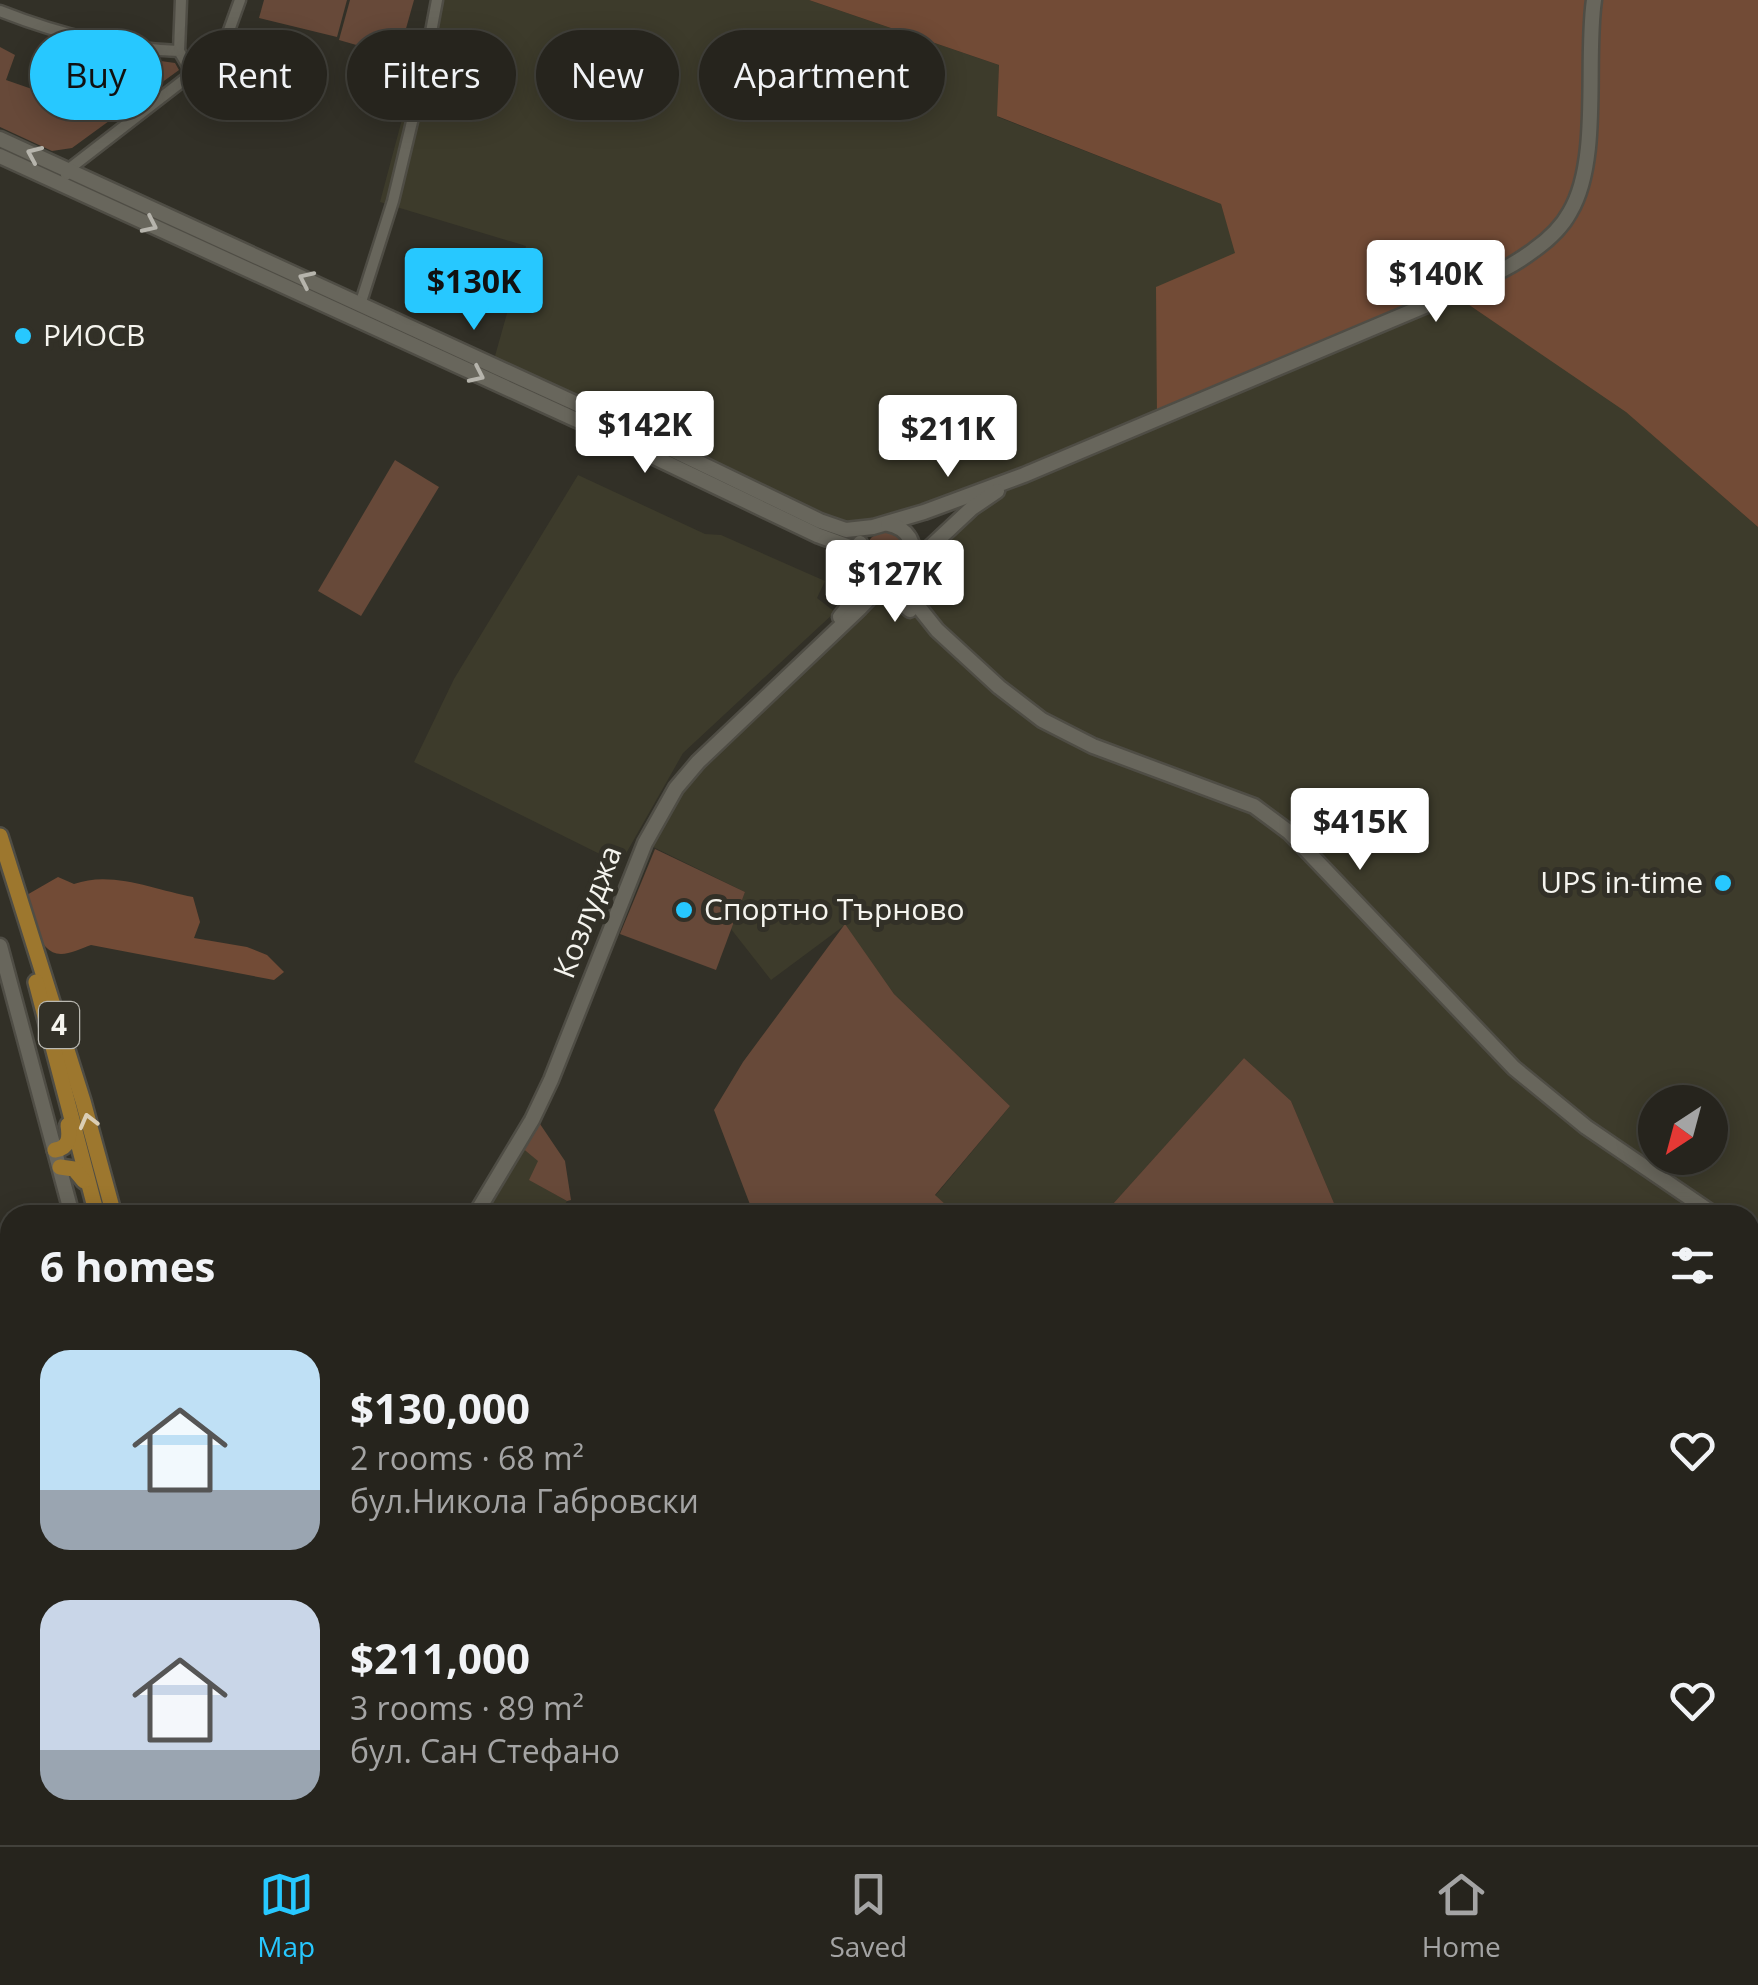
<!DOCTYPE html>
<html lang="en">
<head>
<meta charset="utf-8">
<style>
  :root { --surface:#26241d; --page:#32302a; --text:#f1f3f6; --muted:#a4a4a4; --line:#42413b; --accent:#27c8ff }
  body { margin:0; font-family:"Open Sans",sans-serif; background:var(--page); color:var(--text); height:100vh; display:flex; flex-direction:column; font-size:38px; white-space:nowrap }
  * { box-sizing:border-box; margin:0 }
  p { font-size:32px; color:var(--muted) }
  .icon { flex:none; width:55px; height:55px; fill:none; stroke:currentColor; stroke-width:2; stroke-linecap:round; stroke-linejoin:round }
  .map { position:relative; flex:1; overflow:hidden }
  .sheet { position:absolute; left:0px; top:1205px; width:1760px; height:640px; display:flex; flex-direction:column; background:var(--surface); border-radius:30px 30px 0 0; box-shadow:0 5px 25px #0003,0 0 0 2px var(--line) }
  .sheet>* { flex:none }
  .guide { position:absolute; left:30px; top:30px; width:1000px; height:90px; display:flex; gap:20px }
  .needle { width:65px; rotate:216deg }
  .tools { position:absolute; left:1638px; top:1085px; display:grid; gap:20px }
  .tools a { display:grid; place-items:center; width:90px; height:90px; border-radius:50%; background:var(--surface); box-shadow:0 5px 25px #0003,0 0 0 2px var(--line); font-size:50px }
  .price { position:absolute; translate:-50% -85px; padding:0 22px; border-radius:10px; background:#fff; color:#222; font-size:32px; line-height:65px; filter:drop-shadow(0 2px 5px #0008) }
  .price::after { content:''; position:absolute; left:50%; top:60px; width:30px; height:22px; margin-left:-15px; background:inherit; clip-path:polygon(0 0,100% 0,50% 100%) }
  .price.on { background:var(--accent); color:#111 }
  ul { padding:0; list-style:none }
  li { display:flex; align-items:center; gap:30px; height:250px; padding:0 40px }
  li span { display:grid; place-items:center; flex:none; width:280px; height:200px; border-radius:30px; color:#555 }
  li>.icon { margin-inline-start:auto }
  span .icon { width:120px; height:120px; fill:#fffc; stroke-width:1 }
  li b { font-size:42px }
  h2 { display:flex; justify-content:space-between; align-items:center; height:120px; padding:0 40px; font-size:42px }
  .pill { padding:0 35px; border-radius:45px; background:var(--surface); box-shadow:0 5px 25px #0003,0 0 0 2px var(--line); font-size:35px; line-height:90px }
  .pill.on { background:var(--accent); color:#111 }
  .dock { display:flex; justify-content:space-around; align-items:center; height:140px; border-top:2px solid var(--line); background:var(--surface); font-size:28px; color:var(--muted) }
  .dock a { display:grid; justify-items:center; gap:5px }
  .dock .on { color:var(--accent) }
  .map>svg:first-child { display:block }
  .built { fill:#3d3b2b; fill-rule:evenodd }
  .green { fill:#674939 }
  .forest { fill:#724b36 }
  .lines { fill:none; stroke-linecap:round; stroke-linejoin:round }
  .street-casing { stroke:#4f4d45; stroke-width:15 }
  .secondary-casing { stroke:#4f4d45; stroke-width:19 }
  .primary-casing { stroke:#4f4d45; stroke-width:20 }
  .street { stroke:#68665c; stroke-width:10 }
  .secondary { stroke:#68665c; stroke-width:14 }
  .primary { stroke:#9d772e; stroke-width:15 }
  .oneway { stroke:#b6b4ac }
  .oneway2 { stroke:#dbceb4 }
  .poi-dot { fill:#27c8ff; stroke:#323027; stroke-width:4 }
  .labels { text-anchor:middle; stroke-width:10; stroke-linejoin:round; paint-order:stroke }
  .shield { fill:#323027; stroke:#bab9b2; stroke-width:2.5 }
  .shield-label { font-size:28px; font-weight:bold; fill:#f5f4ee }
  .poi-label { font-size:30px; fill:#f5f4ee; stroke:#323027; text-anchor:start }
  .street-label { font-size:30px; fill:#f5f4ee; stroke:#323027 }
</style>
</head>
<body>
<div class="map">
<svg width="1758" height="1845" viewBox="0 0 1758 1845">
  <rect width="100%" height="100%" fill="#323027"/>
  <g class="built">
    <path d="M443,0H809L999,65L998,117L1221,204L1236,253L1453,294L1621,407L1758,527V1665L1750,1655V1215H1339L1291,1101L1244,1058L1103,1215H957L935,1196L1010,1106L894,994L845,925L771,980L731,929L745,892L645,843L665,805L887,580L898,576L972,508L1018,479L846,530L490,364L495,356L526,246L380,202L413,78L437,27ZM1655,1102H1710V1158H1655Z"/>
    <polygon points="578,475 705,534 721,535 825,581 817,598 835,612 683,753 620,864 414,762 454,679"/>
    <polygon points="521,1147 539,1161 530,1180 567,1201 559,1215 483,1215"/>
    <polygon points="425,1835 532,1835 538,1845 425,1845"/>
  </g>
  <g class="green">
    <polygon points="264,0 347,0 337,37 259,18"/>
    <polygon points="350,0 414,0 398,57 339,40"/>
    <polygon points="0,47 15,55 6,80 81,106 121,98 124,91 141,92 143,71 161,61 175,63 179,70 72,148 52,151 0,127"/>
    <polygon points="395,460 439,487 361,616 318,591"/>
    <circle cx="885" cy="551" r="19"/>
    <polygon points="655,849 745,892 716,970 620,934"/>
    <polygon points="845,924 894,994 1010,1106 935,1195 957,1215 754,1215 714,1110 743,1062"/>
    <polygon points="1244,1058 1291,1101 1339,1215 1103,1215"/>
    <polygon points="538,1121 565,1161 571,1200 567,1201 529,1180 538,1161 521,1147"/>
    <polygon points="533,1835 1710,1835 1707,1845 539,1845"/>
  </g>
  <g class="forest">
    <polygon points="809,0 1758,0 1758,527 1626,412 1453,294 1157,418 1156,287 1235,253 1221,204 997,116 999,65"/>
    <path d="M58,877L74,884C111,870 156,890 193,897L200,922L194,938L247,947L267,955L284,972L274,980L91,945C82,948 70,954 61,954C37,954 31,913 25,896Z"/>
    <polygon points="1750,1655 1758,1665 1758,1845 1707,1845 1710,1835 1750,1835"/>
    <polygon points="165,1835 262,1835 266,1845 164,1845"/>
    <polygon points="305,1835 387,1835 384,1845 310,1845"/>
  </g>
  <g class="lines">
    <defs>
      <g id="street">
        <path d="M0,11C58,34 117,49 179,51L192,73"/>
        <polyline points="179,51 181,0"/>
        <polyline points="66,175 69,169 202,66 227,36 240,0"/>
        <polyline points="360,305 393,201 422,80 437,0"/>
        <polyline points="0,1334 10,1341"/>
      </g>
      <g id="secondary">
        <path d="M0,139L588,409L820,521L846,530L873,527L924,512L1024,475L1453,294C1480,281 1509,269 1534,250C1548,240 1562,227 1570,212C1601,160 1585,61 1594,0"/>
        <polyline points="0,156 581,422 817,535 858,550"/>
        <path d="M888,524C908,528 917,544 911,563"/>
        <path d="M860,543C856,572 890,592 910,610"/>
        <polyline points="910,566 972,508 997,491"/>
        <polyline points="904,572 902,586 937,630 999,687 1042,720 1093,746 1254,806 1289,832 1514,1068 1586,1127 1715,1215"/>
        <path d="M840,617C855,600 858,585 861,563"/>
        <polyline points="0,946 72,1215"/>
        <polyline points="475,1215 532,1120 551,1080 645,843 676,788 698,762 860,608 887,580"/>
        <polyline points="1750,1239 1758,1244"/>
        <polyline points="0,1588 10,1595"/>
        <polyline points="0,1639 10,1648"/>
      </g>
      <g id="primary">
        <polyline points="0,836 83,1101 114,1215"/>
        <polyline points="36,982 97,1215"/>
        <path d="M55,1150C69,1148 70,1138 68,1125"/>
        <polyline points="60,1167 74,1169 84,1181"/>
        <polyline points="0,1628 10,1635"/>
        <polyline points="0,1664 10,1672"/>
        <polyline points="124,1835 130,1845"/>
        <polyline points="274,1835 279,1845"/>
        <polyline points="298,1835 304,1845"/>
        <polyline points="161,1845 162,1835"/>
        <polyline points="407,1845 409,1835"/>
        <polyline points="420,1845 421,1835"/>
      </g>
    </defs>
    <use href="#street" class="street-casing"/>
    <use href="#secondary" class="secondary-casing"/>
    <use href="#primary" class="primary-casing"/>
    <use href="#street" class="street"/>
    <use href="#secondary" class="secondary"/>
    <use href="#primary" class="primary"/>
  </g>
  <defs><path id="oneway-chevron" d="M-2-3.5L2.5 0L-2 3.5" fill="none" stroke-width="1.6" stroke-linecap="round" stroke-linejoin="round" transform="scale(2.5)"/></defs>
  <g class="oneway">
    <use href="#oneway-chevron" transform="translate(34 154) rotate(-156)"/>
    <use href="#oneway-chevron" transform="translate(150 225) rotate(25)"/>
    <use href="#oneway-chevron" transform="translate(306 279) rotate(-155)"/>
    <use href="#oneway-chevron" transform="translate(477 375) rotate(25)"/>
  </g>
  <use class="oneway2" href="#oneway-chevron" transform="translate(88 1121) rotate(-105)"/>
  <g class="poi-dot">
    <circle cx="23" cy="336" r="10"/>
    <circle cx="1723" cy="883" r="10"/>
    <circle cx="684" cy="910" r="10"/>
  </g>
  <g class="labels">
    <rect class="shield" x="39" y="1002" width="40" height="46" rx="8"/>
    <g class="shield-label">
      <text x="59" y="1035">4</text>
    </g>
    <g class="poi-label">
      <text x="43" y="346">РИОСВ</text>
      <text x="1703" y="893" text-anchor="end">UPS in-time</text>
      <text x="704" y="920">Спортно Търново</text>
    </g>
    <g class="street-label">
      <text transform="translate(588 912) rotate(-69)" y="10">Козлуджа</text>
    </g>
  </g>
</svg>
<div class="tools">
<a><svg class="needle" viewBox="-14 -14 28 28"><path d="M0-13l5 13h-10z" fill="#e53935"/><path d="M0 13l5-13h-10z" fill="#a4a4a4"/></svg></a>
</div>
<b class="price" style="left:1436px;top:325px">$140K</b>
<b class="price on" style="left:474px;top:333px">$130K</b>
<b class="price" style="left:645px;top:476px">$142K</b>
<b class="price" style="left:948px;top:480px">$211K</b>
<b class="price" style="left:895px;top:625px">$127K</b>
<b class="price" style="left:1360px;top:873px">$415K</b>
<div class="guide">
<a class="pill on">Buy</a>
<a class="pill">Rent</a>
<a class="pill">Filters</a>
<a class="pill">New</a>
<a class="pill">Apartment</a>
</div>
<section class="sheet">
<h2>6 homes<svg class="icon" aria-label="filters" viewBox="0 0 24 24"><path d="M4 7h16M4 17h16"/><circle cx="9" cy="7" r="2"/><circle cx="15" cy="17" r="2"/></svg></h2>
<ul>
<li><span style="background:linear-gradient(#bfe0f5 70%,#9aa5b1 0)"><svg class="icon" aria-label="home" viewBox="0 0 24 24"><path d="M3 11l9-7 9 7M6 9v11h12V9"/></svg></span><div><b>$130,000</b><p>2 rooms · 68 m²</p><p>бул.Никола Габровски</p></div><svg class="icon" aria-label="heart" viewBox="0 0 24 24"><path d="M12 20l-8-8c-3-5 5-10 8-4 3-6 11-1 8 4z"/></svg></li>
<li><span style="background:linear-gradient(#c9d6e8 75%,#9aa5b1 0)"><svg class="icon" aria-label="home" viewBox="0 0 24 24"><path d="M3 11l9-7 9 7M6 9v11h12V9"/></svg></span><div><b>$211,000</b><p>3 rooms · 89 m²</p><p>бул. Сан Стефано</p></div><svg class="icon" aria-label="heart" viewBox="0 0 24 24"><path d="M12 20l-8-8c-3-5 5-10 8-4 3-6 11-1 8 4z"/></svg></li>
</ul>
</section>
</div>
<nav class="dock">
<a class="on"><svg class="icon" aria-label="map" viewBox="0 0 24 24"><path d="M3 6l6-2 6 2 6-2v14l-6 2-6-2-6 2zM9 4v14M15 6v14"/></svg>Map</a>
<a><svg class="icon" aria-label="saved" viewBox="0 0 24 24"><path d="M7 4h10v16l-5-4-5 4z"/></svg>Saved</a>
<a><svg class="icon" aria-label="home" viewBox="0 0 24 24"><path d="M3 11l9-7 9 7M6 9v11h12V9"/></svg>Home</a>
</nav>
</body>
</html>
